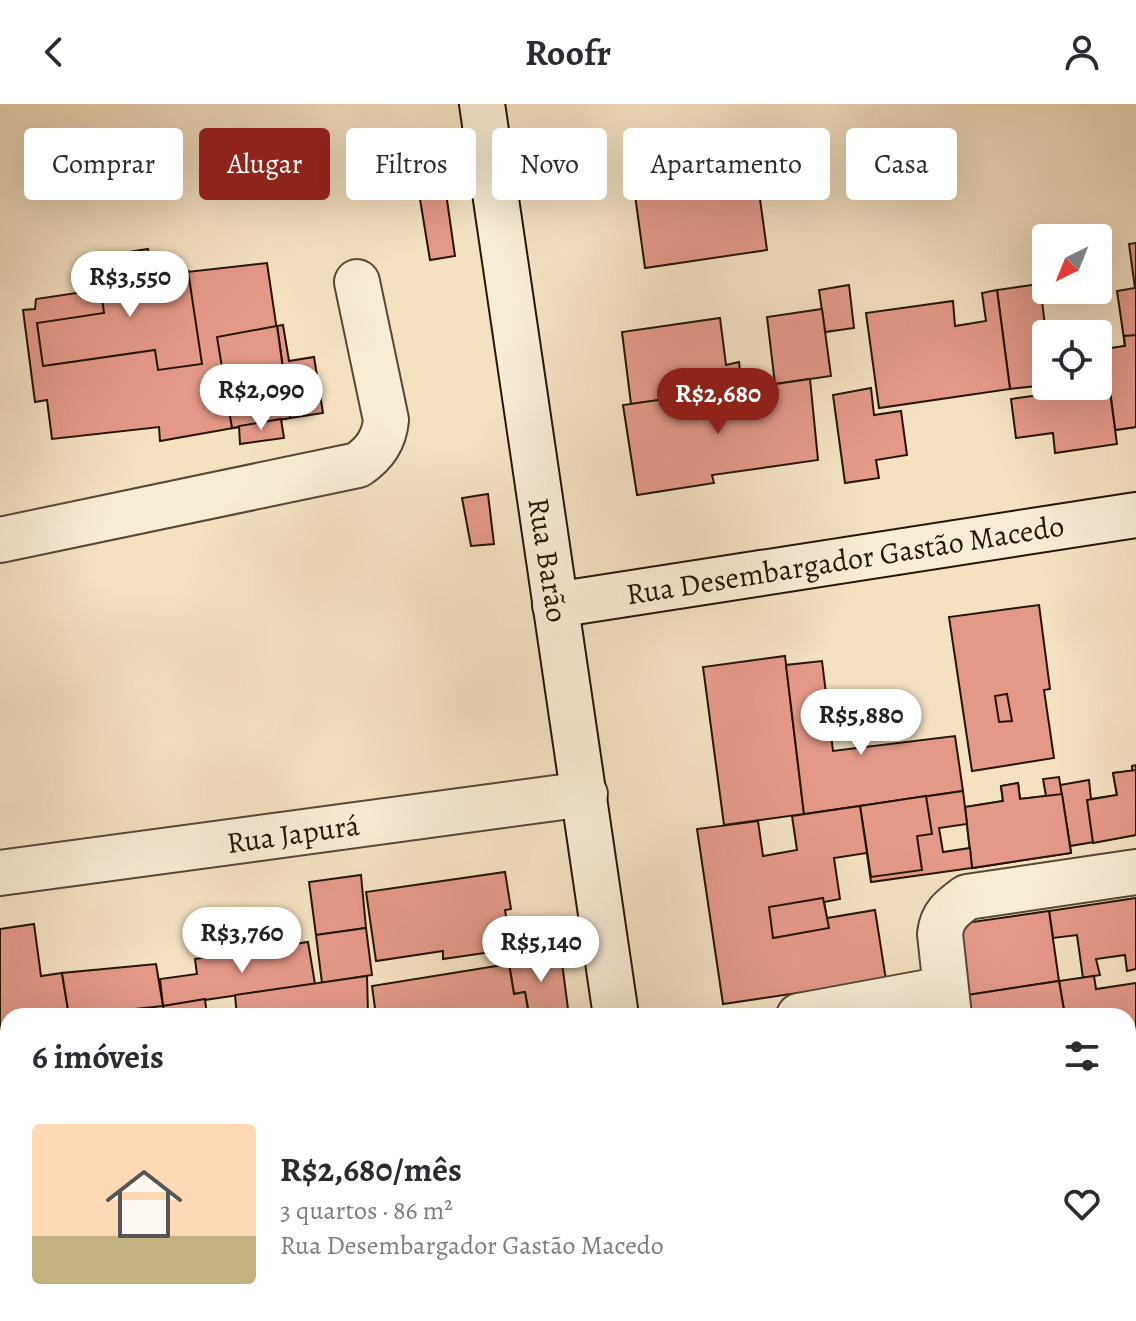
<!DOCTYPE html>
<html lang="pt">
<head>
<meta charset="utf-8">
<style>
  :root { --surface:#fff; --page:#f7f7f7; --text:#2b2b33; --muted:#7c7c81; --accent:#8f2418 }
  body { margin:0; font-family:Alegreya,serif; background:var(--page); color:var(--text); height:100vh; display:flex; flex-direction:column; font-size:30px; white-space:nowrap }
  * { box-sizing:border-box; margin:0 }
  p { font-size:26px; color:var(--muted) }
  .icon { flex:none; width:44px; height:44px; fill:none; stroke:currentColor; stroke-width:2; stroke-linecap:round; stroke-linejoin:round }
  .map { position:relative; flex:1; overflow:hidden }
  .side { position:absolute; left:0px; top:904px; width:1136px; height:314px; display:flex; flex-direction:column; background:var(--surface); border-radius:24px 24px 0 0; box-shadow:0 8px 32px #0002 }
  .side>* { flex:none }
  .top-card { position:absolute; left:24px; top:24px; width:1088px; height:72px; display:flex; gap:16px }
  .needle { width:52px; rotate:223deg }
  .tools { position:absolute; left:1032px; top:120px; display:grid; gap:16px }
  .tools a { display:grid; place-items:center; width:80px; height:80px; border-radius:8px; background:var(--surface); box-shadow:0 8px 32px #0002; font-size:40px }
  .price { position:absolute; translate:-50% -68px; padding:0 18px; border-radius:28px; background:#fff; color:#222; font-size:26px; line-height:52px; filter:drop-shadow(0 2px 4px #0008) }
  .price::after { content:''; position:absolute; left:50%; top:48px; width:24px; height:18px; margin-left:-12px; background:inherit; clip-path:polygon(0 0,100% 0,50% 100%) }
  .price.on { background:var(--accent); color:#fff }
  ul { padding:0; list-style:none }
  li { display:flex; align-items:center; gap:24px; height:200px; padding:0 32px }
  li span { display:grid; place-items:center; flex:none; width:224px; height:160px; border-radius:8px; color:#555 }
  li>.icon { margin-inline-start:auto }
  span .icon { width:96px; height:96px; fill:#fffc; stroke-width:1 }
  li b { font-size:34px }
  h2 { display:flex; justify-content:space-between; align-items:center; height:96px; padding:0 32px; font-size:34px }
  .tag { padding:0 28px; border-radius:8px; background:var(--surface); box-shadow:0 8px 32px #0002; font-size:28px; line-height:72px }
  .tag.on { background:var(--accent); color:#fff }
  header { display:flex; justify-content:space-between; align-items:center; height:104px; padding:0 32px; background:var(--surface); font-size:36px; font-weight:700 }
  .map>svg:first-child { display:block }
  .building { fill:#e49987; stroke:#251508; stroke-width:2 }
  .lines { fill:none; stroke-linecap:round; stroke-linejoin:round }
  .street-casing { stroke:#584836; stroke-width:48 }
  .secondary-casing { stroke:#251508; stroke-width:48 }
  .street { stroke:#f7ecd6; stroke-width:44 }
  .secondary { stroke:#f7ecd6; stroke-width:44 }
  .labels { text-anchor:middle; stroke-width:7; stroke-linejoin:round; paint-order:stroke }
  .street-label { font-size:30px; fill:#251508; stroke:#f7ecd6 }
</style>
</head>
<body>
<header><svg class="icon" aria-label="back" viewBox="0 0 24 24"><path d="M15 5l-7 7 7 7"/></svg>Roofr<svg class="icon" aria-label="person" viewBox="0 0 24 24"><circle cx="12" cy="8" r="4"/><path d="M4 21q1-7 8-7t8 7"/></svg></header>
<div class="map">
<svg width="1136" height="1217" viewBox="0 0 1136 1217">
  <rect width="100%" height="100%" fill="#f3e1c0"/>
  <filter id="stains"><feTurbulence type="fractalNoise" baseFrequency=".0025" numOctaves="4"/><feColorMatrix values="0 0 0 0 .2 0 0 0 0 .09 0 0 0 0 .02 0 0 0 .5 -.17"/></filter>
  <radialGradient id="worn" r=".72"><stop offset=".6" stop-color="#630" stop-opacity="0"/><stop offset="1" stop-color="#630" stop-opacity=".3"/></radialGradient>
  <g class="building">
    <polygon points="753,44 767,146 645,164 631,62"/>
    <polygon points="444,75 455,152 430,156 417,77"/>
    <polygon points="1136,139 1136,323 1115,326 1105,245 1125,242 1117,187 1135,184 1129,140"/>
    <polygon points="148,145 152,172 267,159 290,314 160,337 159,323 52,335 47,296 35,298 23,206 35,205 36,195 90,187 85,155"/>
    <polygon points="149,150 152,172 188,167 202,260 158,266 155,246 43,262 37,219 104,209 97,157"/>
    <polygon points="1040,180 1046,230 1046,281 1010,285 997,186"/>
    <polygon points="849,181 854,224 825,228 819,186"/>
    <polygon points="997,186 1010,285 879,304 866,209 953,197 955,222 986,217 982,189"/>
    <polygon points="822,205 831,272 775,280 767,213"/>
    <polygon points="720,214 726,261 739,258 742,285 631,300 622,228"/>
    <polygon points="283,221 289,257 314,253 323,309 290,314 277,222"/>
    <polygon points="277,222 290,314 232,324 217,233"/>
    <polygon points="1136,231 1136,323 1115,326 1105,245 1125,242 1124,232"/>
    <polygon points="1106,258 1117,340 1055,349 1053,329 1016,334 1011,295 1069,287 1068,282 1098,282 1098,259"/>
    <polygon points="810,275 818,356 712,371 714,379 637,391 623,301 722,287 726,308 760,303 756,283"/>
    <polygon points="871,284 874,311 901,307 907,351 876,356 879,374 845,379 833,291"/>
    <polygon points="281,315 284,334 240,340 239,322"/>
    <polygon points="488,390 494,440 471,442 462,394"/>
    <polygon points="1039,501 1050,585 1044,586 1054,654 972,667 949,513"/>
    <polygon points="785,552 804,710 724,721 703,563"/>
    <polygon points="822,557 833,647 955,632 963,687 804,710 786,561"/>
    <polygon points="1007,590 1012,617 999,618 995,592"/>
    <polygon points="1136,661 1136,731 1070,742 1060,681 1089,676 1091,695 1117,691 1113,669 1132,667 1132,662"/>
    <polygon points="1136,666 1136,731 1093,739 1087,696 1117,691 1113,669"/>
    <polygon points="1059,673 1071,749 972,764 965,703 1003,697 1001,682 1018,679 1020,695 1046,692 1043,675"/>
    <polygon points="1018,679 1020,695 1062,690 1071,749 972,764 965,703 1003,697 1001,682"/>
    <polygon points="963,687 967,720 939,724 943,748 970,744 972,764 871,778 860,702"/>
    <polygon points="926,692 932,730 917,732 922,766 871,773 860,702"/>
    <polygon points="860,702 867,749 834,754 840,795 824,798 827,814 875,806 886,876 723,900 697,725 758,717 763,752 797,746 792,712"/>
    <polygon points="505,768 511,805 505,806 511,845 443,855 443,847 376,857 366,788"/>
    <polygon points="361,771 366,824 316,831 309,778"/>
    <polygon points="823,794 829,824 773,834 769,803"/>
    <polygon points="1136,794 1136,865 1127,867 1125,851 1096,855 1100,871 1083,874 1077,831 1053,834 1049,807"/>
    <polygon points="1049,807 1059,877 961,892 951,821"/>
    <polygon points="34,820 41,872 62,869 69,912 8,912 8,925 0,926 0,825"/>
    <polygon points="366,824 372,871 322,879 316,831"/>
    <polygon points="308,838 315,880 163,902 160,875 197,870 195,855"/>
    <polygon points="561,851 568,905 529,910 525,888 514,890 509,860"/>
    <polygon points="156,860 163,902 69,912 62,869"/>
    <polygon points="509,860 514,890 525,888 529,912 376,912 372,882"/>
    <polygon points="367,872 368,909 237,912 235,891"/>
    <polygon points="1094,872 1096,885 1136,879 1136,940 1128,942 1128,912 1065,912 1059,877"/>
    <polygon points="1059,877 1065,912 963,912 961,892"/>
    <polygon points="205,895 207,912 165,912 163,902"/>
    <polygon points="1136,995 1136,1069 1128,1070 1128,996"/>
    <polygon points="8,1031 8,1066 0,1066 0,1032"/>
    <polygon points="8,1080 8,1182 0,1184 0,1082"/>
    <polygon points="182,1210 322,1210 323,1217 135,1217"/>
    <polygon points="483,1210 588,1210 589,1217 484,1217"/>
    <polygon points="845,1210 1038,1210 1039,1217 846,1217"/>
    <polygon points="845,1210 1038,1210 1039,1217 846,1217"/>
  </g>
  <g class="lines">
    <defs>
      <g id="street">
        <path d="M0,436L358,361C375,349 384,336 386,316L357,178"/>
        <polyline points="0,769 585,690"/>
        <polyline points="799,912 945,885"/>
        <path d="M949,912L940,830C942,811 952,804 967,793L1136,768"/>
        <polyline points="1128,966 1136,965"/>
      </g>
      <g id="secondary">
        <polyline points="482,0 616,912"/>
        <polyline points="555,501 1136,411"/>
        <polyline points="662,1210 663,1217"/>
      </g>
    </defs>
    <use href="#street" class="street-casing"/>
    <use href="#secondary" class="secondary-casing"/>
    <use href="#street" class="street"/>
    <use href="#secondary" class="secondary"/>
  </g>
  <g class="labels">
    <g class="street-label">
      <text transform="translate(548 456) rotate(81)" y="10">Rua Barão</text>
      <text transform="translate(845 456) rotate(-9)" y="10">Rua Desembargador Gastão Macedo</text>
      <text transform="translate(293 730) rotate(-8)" y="10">Rua Japurá</text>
    </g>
  </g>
  <rect width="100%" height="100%" filter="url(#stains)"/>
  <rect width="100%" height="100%" fill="url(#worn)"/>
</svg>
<div class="tools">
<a><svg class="needle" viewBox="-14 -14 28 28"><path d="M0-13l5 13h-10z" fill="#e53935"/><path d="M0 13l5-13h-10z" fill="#7c7c81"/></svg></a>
<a><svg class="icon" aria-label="locate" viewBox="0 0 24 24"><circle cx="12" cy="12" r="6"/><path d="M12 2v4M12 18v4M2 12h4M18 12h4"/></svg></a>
</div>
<b class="price" style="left:130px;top:215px">R$3,550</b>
<b class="price" style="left:261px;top:328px">R$2,090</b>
<b class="price on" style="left:718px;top:332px">R$2,680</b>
<b class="price" style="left:861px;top:653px">R$5,880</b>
<b class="price" style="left:242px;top:871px">R$3,760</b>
<b class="price" style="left:541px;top:880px">R$5,140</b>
<div class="top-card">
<a class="tag">Comprar</a>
<a class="tag on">Alugar</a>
<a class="tag">Filtros</a>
<a class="tag">Novo</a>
<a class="tag">Apartamento</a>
<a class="tag">Casa</a>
</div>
<section class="side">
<h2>6 imóveis<svg class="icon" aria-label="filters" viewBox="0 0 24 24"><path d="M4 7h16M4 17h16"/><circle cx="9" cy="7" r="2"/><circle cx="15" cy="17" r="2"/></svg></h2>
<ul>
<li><span style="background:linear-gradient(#ffd9b3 70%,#c2b280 0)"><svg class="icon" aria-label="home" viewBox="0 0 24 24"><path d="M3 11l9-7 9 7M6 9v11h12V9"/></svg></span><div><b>R$2,680/mês</b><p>3 quartos · 86 m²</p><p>Rua Desembargador Gastão Macedo</p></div><svg class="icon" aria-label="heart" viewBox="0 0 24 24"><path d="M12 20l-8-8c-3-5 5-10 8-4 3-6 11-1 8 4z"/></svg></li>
</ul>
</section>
</div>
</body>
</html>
